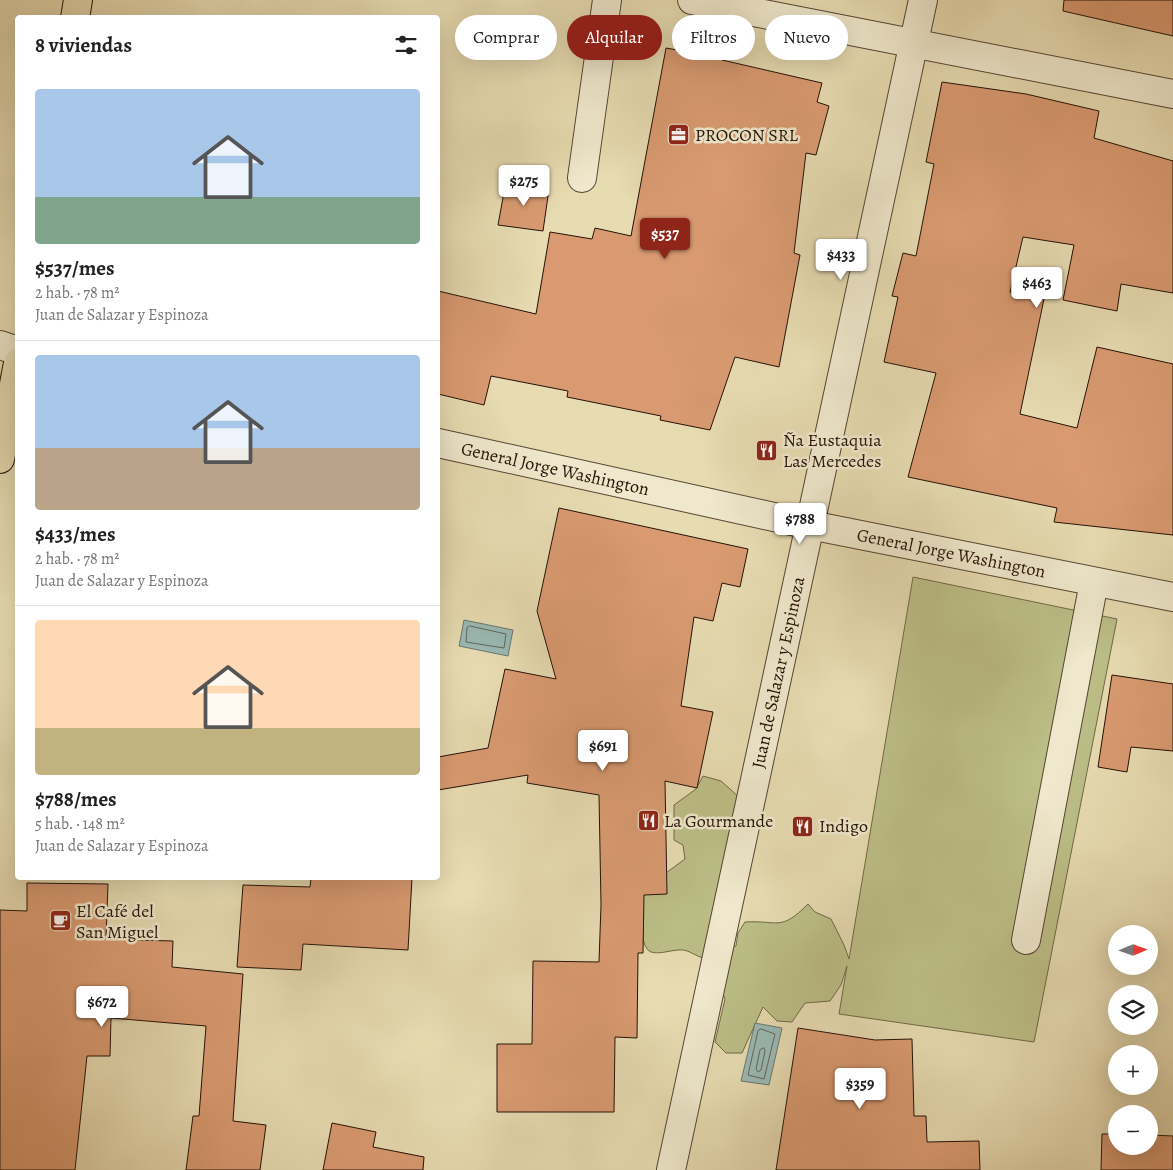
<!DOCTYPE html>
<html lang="es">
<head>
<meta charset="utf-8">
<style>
  :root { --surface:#fff; --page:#f2f2f2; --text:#222; --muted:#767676; --line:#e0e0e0; --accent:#8f2418 }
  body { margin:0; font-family:Alegreya,serif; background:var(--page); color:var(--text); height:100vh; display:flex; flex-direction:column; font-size:19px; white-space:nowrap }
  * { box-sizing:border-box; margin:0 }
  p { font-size:16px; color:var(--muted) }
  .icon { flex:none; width:28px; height:28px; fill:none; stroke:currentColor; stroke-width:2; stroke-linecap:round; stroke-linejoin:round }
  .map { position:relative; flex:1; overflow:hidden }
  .sheet { position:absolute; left:15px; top:15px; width:425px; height:865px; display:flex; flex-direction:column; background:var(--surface); border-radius:5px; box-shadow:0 5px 20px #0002 }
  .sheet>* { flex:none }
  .guide { position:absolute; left:455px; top:15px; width:475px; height:45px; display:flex; gap:10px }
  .needle { width:32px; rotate:88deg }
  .fabs { position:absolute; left:1108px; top:925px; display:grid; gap:10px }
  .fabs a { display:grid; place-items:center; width:50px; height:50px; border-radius:50%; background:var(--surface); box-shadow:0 5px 20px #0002; font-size:25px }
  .price { position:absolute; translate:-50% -42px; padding:0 11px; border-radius:5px; background:#fff; color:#222; font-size:16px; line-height:32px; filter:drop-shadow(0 1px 2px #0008) }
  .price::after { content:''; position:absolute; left:50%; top:30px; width:15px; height:11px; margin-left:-8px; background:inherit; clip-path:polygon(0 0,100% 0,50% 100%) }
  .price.selected { background:var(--accent); color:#fff }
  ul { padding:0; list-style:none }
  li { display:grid; align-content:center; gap:10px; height:265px; padding:0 20px }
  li+li { border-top:1px solid var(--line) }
  li span { display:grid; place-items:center; height:155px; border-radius:5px; color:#555 }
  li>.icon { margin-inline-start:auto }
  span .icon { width:90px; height:90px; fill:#fffc; stroke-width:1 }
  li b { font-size:21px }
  h2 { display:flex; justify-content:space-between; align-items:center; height:60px; padding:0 20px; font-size:21px }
  .pill { padding:0 18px; border-radius:22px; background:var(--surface); box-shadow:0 5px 20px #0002; font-size:18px; line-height:45px }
  .pill.selected { background:var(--accent); color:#fff }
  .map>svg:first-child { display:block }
  .green { fill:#bcbe87; stroke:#706847 }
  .water { fill:#99b9b4; stroke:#6b766f }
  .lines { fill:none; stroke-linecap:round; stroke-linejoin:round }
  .shore { stroke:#5f655e; stroke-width:1 }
  .building { fill:#d99a71; stroke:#251107 }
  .minor-casing { stroke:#564432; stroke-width:30 }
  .major-casing { stroke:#251107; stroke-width:30 }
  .minor { stroke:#efe8cc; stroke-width:28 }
  .major { stroke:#e7dbb1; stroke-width:28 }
  .labels { text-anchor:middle; stroke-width:5; stroke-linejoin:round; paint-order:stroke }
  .poi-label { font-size:18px; fill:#251107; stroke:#efe8cc; text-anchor:start }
  .street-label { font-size:18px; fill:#251107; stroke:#efe8cc }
</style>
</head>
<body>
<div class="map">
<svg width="1173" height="1170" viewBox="0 0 1173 1170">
  <rect width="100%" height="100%" fill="#e7dbb1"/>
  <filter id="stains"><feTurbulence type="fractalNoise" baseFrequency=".004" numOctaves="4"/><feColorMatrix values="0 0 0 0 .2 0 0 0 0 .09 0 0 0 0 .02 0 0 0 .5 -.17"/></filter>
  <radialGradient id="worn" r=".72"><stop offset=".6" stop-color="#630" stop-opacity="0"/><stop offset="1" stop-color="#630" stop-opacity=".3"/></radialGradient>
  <g class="green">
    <path d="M913,577L1117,619L1034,1042L839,1014L847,966L841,985L830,1001L805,1003L792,1022L777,1021L763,1007L742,1053H726L715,1042L725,999L720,985L725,949L736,946L738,933L745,922C779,920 780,932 808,904L815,912L831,919L844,945L849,959Z"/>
    <path d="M703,776L721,781L749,806L708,958C698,959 692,951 683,950C673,949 660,955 651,952C638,947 640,904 640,892L685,859L683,845L674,840V805L696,789Z"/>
  </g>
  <g class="water">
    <polygon points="464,620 513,630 508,656 459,646"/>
    <polygon points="755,1023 782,1028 769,1085 741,1081"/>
  </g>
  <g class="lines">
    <g class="shore">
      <polygon points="470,626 506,634 504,648 466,642 467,628"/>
      <polygon points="761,1029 775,1034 764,1079 748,1075 758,1031"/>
      <polygon points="764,1048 765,1051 761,1070 758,1072 756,1069 760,1050"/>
    </g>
  </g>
  <g class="building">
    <polygon points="1064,0 1173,0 1173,36 1063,11"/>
    <polygon points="666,48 723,58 722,60 822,83 817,102 829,106 816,155 806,153 794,253 800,255 779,367 735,357 710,430 660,420 661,416 567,397 568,391 491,376 484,405 438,394 438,291 536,314 550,232 592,239 595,228 631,236"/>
    <polygon points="942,82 1026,94 1099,111 1094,138 1173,161 1173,293 1121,284 1117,311 1063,300 1074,245 1023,237 1010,292 1044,299 1020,414 1077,428 1097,347 1173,364 1173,535 1054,522 1057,508 908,477 936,373 884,362 898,297 892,296 903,253 916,256 934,164 926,162"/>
    <polygon points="506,181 549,189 543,231 498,225"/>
    <polygon points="559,508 748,549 740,587 722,583 713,621 694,617 681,706 713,712 697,788 665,781 667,894 644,895 643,953 638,953 637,1038 615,1037 614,1112 497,1112 497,1044 532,1044 533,961 599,962 601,905 599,795 527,783 528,775 438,790 438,757 488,748 505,669 556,679 537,611"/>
    <polygon points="1112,675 1173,684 1173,751 1131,747 1127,772 1098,767"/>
    <polygon points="311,878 412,878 408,950 303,944 301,970 237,967 243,885 310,887"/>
    <polygon points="27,883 108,884 106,939 173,941 172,967 243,974 233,1121 266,1125 260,1170 186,1170 193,1116 199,1116 206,1026 111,1018 110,1056 87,1056 75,1170 0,1170 0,910 27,911"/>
    <polygon points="798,1028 875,1040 912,1039 914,1116 926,1116 927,1142 979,1141 980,1170 776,1170"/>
    <polygon points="332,1123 376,1132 373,1147 424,1157 423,1170 323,1170"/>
    <polygon points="1102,1134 1116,1134 1116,1146 1149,1146 1149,1135 1173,1136 1173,1170 1101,1170"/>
  </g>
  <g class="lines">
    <defs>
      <g id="minor">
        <polyline points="692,0 1173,94"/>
        <polyline points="582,178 607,0"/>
        <polyline points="0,345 18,351"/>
        <path id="s1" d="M438,443L810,525L1173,597"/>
        <polyline points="1026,940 1094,582"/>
        <path id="s2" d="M671,1170L923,0"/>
      </g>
      <g id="major">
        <polyline points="75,18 78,0"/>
        <polyline points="0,459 18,363"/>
      </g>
    </defs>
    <use href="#minor" class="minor-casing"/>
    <use href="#major" class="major-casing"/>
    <use href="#minor" class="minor"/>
    <use href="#major" class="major"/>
  </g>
  <defs>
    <symbol id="office-square" viewBox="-11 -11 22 22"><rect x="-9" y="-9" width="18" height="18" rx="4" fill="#8f2418" stroke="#efe8cc"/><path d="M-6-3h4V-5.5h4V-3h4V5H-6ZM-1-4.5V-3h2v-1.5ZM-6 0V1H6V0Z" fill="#fff"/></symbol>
    <symbol id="restaurant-square" viewBox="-11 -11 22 22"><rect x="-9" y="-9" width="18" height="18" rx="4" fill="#8f2418" stroke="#efe8cc"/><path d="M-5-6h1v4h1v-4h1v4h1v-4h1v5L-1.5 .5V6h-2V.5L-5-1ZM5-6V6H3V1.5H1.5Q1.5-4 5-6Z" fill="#fff"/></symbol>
    <symbol id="cafe-square" viewBox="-11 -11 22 22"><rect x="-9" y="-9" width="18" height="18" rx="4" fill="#8f2418" stroke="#efe8cc"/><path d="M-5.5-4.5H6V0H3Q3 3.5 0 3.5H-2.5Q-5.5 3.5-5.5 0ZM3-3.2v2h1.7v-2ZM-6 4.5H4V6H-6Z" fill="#fff"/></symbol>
  </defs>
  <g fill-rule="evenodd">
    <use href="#office-square" x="666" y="122" width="25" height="25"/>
    <use href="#restaurant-square" x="754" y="438" width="25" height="25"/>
    <use href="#restaurant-square" x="636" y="808" width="25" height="25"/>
    <use href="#restaurant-square" x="790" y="814" width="25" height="25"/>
    <use href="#cafe-square" x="48" y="908" width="25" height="25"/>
  </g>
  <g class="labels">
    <g class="poi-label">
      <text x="695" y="141">PROCON SRL</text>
      <text x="783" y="446">Ña Eustaquia<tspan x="783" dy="21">Las Mercedes</tspan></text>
      <text x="664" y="827">La Gourmande</text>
      <text x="819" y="832">Indigo</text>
      <text x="76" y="917">El Café del<tspan x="76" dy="21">San Miguel</tspan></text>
    </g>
    <g class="street-label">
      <text dy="6" stroke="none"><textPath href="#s1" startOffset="120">General Jorge Washington</textPath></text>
      <text dy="6" stroke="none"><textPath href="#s1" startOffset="525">General Jorge Washington</textPath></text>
      <text dy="6" stroke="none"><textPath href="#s2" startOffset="509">Juan de Salazar y Espinoza</textPath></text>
    </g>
  </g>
  <rect width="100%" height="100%" filter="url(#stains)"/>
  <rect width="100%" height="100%" fill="url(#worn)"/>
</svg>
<div class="fabs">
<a><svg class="needle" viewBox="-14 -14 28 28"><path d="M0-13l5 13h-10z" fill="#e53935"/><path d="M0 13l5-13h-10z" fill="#767676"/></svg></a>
<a><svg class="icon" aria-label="layers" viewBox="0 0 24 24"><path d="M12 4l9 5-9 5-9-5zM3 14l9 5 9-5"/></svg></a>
<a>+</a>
<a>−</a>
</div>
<b class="price" style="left:524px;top:207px">$275</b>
<b class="price selected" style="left:665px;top:260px">$537</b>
<b class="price" style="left:841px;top:281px">$433</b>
<b class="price" style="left:1037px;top:309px">$463</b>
<b class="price" style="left:800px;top:545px">$788</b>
<b class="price" style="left:603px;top:772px">$691</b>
<b class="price" style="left:102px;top:1028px">$672</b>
<b class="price" style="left:860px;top:1110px">$359</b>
<div class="guide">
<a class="pill">Comprar</a>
<a class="pill selected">Alquilar</a>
<a class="pill">Filtros</a>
<a class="pill">Nuevo</a>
</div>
<section class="sheet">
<h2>8 viviendas<svg class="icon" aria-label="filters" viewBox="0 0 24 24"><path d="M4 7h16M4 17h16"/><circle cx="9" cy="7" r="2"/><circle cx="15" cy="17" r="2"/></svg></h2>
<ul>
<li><span style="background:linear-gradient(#a9c7e8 70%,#7fa58c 0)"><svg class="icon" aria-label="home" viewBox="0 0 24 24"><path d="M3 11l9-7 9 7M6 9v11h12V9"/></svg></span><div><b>$537/mes</b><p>2 hab. · 78 m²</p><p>Juan de Salazar y Espinoza</p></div></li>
<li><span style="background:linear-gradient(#a9c7e8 60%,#b9a48a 0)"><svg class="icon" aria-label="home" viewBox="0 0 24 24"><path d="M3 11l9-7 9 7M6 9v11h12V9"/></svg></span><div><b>$433/mes</b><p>2 hab. · 78 m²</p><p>Juan de Salazar y Espinoza</p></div></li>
<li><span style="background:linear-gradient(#ffd9b3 70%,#c2b280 0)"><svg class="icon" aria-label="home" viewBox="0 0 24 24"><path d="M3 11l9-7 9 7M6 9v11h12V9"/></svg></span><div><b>$788/mes</b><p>5 hab. · 148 m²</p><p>Juan de Salazar y Espinoza</p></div></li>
</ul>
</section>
</div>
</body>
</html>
